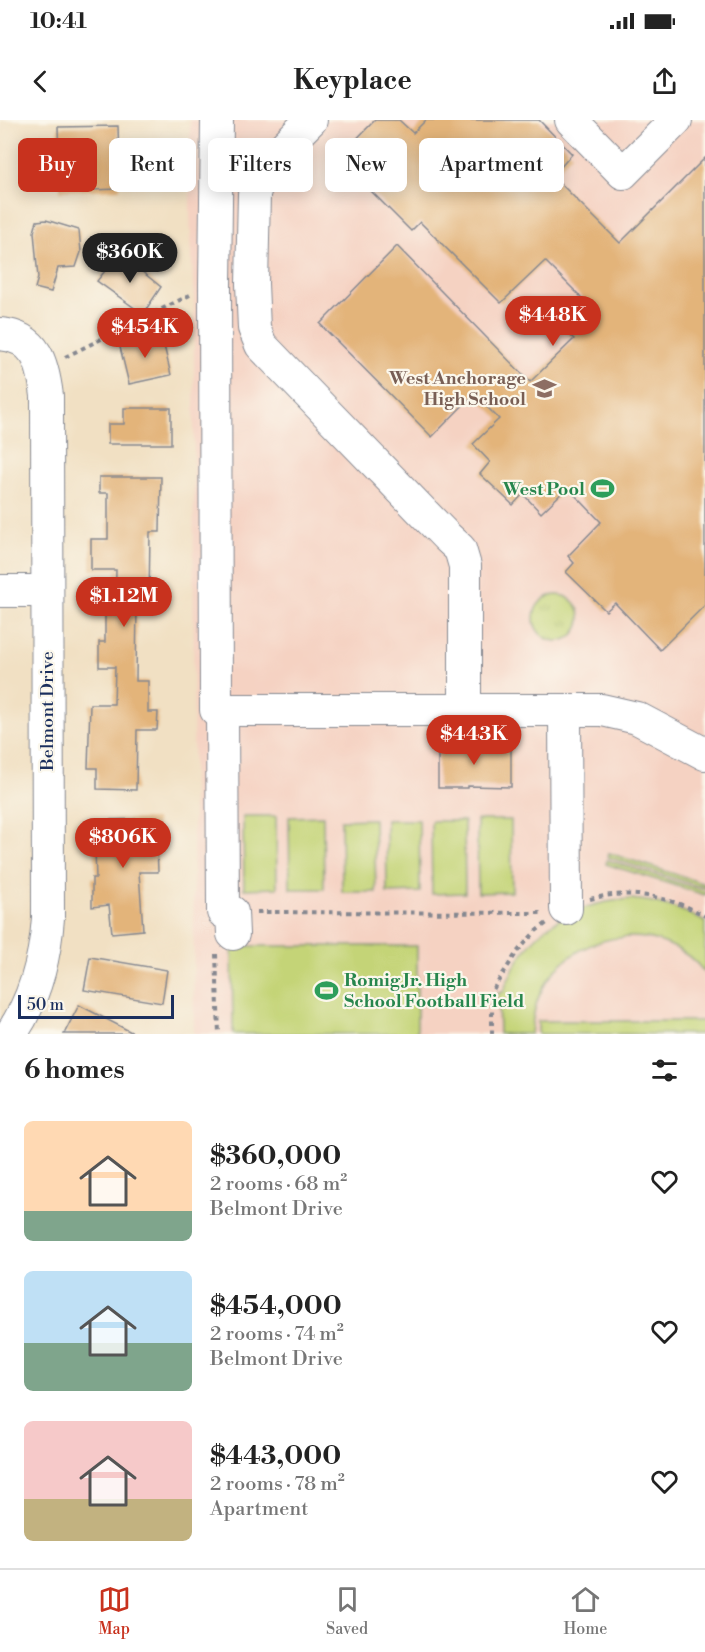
<!DOCTYPE html>
<html lang="en">
<head>
<meta charset="utf-8">
<style>
  :root { --surface:#fff; --page:#f6f6f6; --text:#222; --muted:#767676; --line:#e0e0e0; --accent:#c8321e }
  body { margin:0; font-family:"Libre Bodoni",serif; background:var(--page); color:var(--text); height:100vh; display:flex; flex-direction:column; font-size:22px; white-space:nowrap }
  * { box-sizing:border-box; margin:0 }
  p { font-size:20px; color:var(--muted) }
  .icon { flex:none; width:33px; height:33px; fill:none; stroke:currentColor; stroke-width:2; stroke-linecap:round; stroke-linejoin:round }
  .map { position:relative; height:914px; overflow:hidden }
  .details { display:flex; flex-direction:column; background:var(--surface); flex:1 }
  .details>* { flex:none }
  .top-card { position:absolute; left:18px; top:18px; width:669px; height:54px; display:flex; gap:12px }
  .scale { position:absolute; left:18px; bottom:15px; width:156px; box-sizing:border-box; padding-left:6px; border:3px solid #1b2f5e; border-top:0; font-size:16px; line-height:21px; white-space:nowrap; color:#1b2f5e; -webkit-text-stroke:4px #fbf7ec; paint-order:stroke }
  .price { position:absolute; translate:-50% -51px; padding:0 14px; border-radius:21px; background:var(--accent); color:#fff; font-size:20px; line-height:39px; filter:drop-shadow(0 2px 3px #0008) }
  .price::after { content:''; position:absolute; left:50%; top:36px; width:18px; height:14px; margin-left:-9px; background:inherit; clip-path:polygon(0 0,100% 0,50% 100%) }
  .price.selected { background:#222; color:#fff }
  ul { padding:0; list-style:none }
  li { display:flex; align-items:center; gap:18px; height:150px; padding:0 24px }
  li span { display:grid; place-items:center; flex:none; width:168px; height:120px; border-radius:9px; color:#555 }
  li>.icon { margin-inline-start:auto }
  span .icon { width:72px; height:72px; fill:#fffc; stroke-width:1 }
  li b { font-size:26px }
  h2 { display:flex; justify-content:space-between; align-items:center; height:72px; padding:0 24px; font-size:26px }
  .chip { padding:0 21px; border-radius:9px; background:var(--surface); box-shadow:0 3px 15px #0003; font-size:21px; line-height:54px }
  .chip.selected { background:var(--accent); color:#fff }
  .status { display:flex; justify-content:space-between; align-items:center; height:42px; padding:0 30px; background:var(--surface); direction:ltr }
  .status svg { height:16px; fill:currentColor }
  header { display:flex; justify-content:space-between; align-items:center; height:78px; padding:0 24px; background:var(--surface); font-size:27px; font-weight:800 }
  .tab-bar { display:flex; justify-content:space-around; align-items:center; height:84px; border-top:2px solid var(--line); background:var(--surface); font-size:16px; color:var(--muted) }
  .tab-bar a { display:grid; justify-items:center; gap:3px }
  .tab-bar .selected { color:var(--accent) }
  .map>svg:first-child { display:block }
  .built { fill:#f5d2c2 }
  .grass { fill:url(#grass-tufts); stroke:#70826a; stroke-width:1.5 }
  .green { fill:#c4d477; stroke:#70826a; stroke-width:1.5 }
  .building { fill:#e3b47a }
  .lines { fill:none; stroke-linecap:round; stroke-linejoin:round }
  .minor-casing { stroke:#868890; stroke-width:34 }
  .path { stroke:#868890; stroke-width:4; stroke-dasharray:4.5 4.5; stroke-linecap:butt }
  .minor { stroke:#fff; stroke-width:32 }
  .labels { text-anchor:middle; stroke-width:4.5; stroke-linejoin:round; paint-order:stroke }
  .education-label { font-size:18px; font-weight:bold; fill:#785e54; stroke:#fbf7ec; text-anchor:end }
  .leisure-label { font-size:18px; font-weight:bold; fill:#27864d; stroke:#fbf7ec; text-anchor:end }
  .street-label { font-size:18px; fill:#1b2f5e; stroke:#fbf7ec }
</style>
</head>
<body>
<div class="status"><b>10:41</b><svg viewBox="0 0 49 12"><path d="M0 12V9h3v3zM5 12V6h3v6zM10 12V3h3v9zM15 12V0h3v12zM26 1h20v11H26zM47 4h2v5h-2z"/></svg></div>
<header><svg class="icon" aria-label="back" viewBox="0 0 24 24"><path d="M15 5l-7 7 7 7"/></svg>Keyplace<svg class="icon" aria-label="share" viewBox="0 0 24 24"><path d="M12 15V3M7 8l5-5 5 5M5 13v7h14v-7"/></svg></header>
<div class="map">
<svg width="705" height="914" viewBox="0 0 705 914">
  <defs>
    <pattern id="grass-tufts" width="24" height="20" patternUnits="userSpaceOnUse" patternTransform="scale(1.5)"><rect width="24" height="20" fill="#c4d477"/><path d="M3 7l-1-3M5 7V3M7 7l1-3M15 17l-1-3M17 17v-4M19 17l1-3" fill="none" stroke="#a8b669"/></pattern>
  </defs>
  <rect width="100%" height="100%" fill="#fbf7ec"/>
  <filter id="ink" filterUnits="userSpaceOnUse"><feTurbulence type="fractalNoise" baseFrequency=".0167" numOctaves="2"/><feDisplacementMap in="SourceGraphic" scale="12" xChannelSelector="R" yChannelSelector="G"/><feConvolveMatrix kernelMatrix="1 2 1 2 8 2 1 2 1" color-interpolation-filters="sRGB"/></filter>
  <filter id="wash" filterUnits="userSpaceOnUse"><feTurbulence type="fractalNoise" baseFrequency=".008" numOctaves="4" result="noise"/><feDisplacementMap in="SourceGraphic" scale="24" xChannelSelector="R" yChannelSelector="G"/><feGaussianBlur stdDeviation="1.35" result="paint"/><feColorMatrix in="noise" values="0 0 0 0 0 0 0 0 0 0 0 0 0 0 0 0 0 1.4 0 .05"/><feComposite in="paint" operator="in"/></filter>
  <g filter="url(#wash)">
    <rect width="100%" height="100%" fill="#f1e0c3"/>
    <polygon class="built" points="190,0 705,0 705,914 194,914 193,708 194,280 194,185 190,97"/>
    <circle class="grass" cx="557" cy="498" r="23"/>
    <g class="green">
      <polygon points="243,696 276,696 277,768 244,769"/>
      <polygon points="323,696 324,769 290,769 289,697"/>
      <polygon points="374,699 376,772 342,772 341,700"/>
      <polygon points="386,700 419,700 420,772 387,773"/>
      <polygon points="477,700 511,700 512,772 478,773"/>
      <polygon points="431,701 464,701 465,773 432,774"/>
      <polygon points="609,733 705,764 705,768 608,737"/>
      <polygon points="607,740 705,771 705,775 606,744"/>
      <path d="M630,779C658,781 681,788 705,802V853C665,800 582,808 547,861C536,877 533,895 531,914H499L498,873L503,872C526,811 566,784 630,779Z"/>
      <polygon points="232,826 417,826 417,914 233,914"/>
      <polygon points="705,901 705,914 538,914 538,901"/>
    </g>
    <g id="blocks">
      <g class="building">
        <polygon points="375,0 399,0 413,13 426,0 539,0 572,34 553,56 620,123 705,38 705,485 660,530 615,483 606,491 566,452 574,443 568,436 601,402 580,380 567,368 541,393 523,374 513,385 480,354 490,342 473,324 499,299 474,274 432,317 320,204 397,126 530,262 574,219 558,204 583,179 545,141 501,183 420,102 411,111 338,38"/>
        <polygon points="118,6 120,69 60,71 58,7"/>
        <polygon points="46,100 79,110 81,132 76,147 58,148 51,172 35,168 38,158 34,112 37,101"/>
        <polygon points="119,133 161,167 143,194 97,161"/>
        <polygon points="161,213 171,255 129,264 119,223"/>
        <polygon points="124,288 171,288 171,324 108,324 108,304 124,304"/>
        <polygon points="99,357 161,357 160,412 150,412 149,481 137,481 136,561 148,561 148,592 158,592 157,610 137,610 136,670 97,669 97,648 88,648 90,584 114,584 115,547 99,547 99,522 105,522 105,493 115,493 116,450 91,450 91,419 108,419 108,373 99,373"/>
        <polygon points="438,625 511,626 511,667 468,666 468,668 438,668"/>
        <polygon points="156,699 158,752 139,752 143,810 112,813 109,785 92,787 92,758 96,758 94,700"/>
        <polygon points="90,837 167,850 162,883 84,870"/>
        <polygon points="79,885 135,914 64,914"/>
      </g>
    </g>
  </g>
  <g filter="url(#ink)">
    <use href="#blocks" fill-opacity="0" stroke="#868890" stroke-width="1.5"/>
    <g class="lines">
      <defs>
        <g id="minor">
          <polyline points="217,0 215,165 216,590 602,590 637,598 705,634"/>
          <polyline points="311,0 270,41 260,55 254,74 252,164 254,208 261,225 447,417 460,429 465,446 465,590"/>
          <polyline points="571,0 623,53 676,0"/>
          <path d="M0,214C37,217 43,244 47,276L48,798C45,839 35,879 11,914"/>
          <polyline points="0,471 47,471"/>
          <polyline points="222,590 223,792 232,792 233,814"/>
          <polyline points="565,590 566,789"/>
        </g>
      </defs>
      <use href="#minor" class="minor-casing"/>
      <g class="path">
        <polyline points="65,237 190,175"/>
        <path d="M590,779C628,769 671,776 705,796"/>
        <polyline points="257,792 544,793"/>
        <polyline points="216,834 219,914"/>
        <polyline points="492,914 492,871 517,832 536,811 547,803"/>
      </g>
      <use href="#minor" class="minor"/>
    </g>
  </g>
  <defs>
    <symbol id="school-bare" viewBox="-9 -9 18 18"><path d="M0-5L7-2L0 1L-7-2ZM-4 1L0 2.5L4 1V4Q0 6-4 4Z" fill="#8d6e63" stroke="#fbf7ec" stroke-width="2.5" paint-order="stroke"/></symbol>
    <symbol id="stadium-bare" viewBox="-9 -9 18 18"><path d="M0-5a6.5 5 0 1 0 0 10a6.5 5 0 1 0 0-10ZM-3.5-1.8h7v3.6h-7Z" fill="#2e9e5b" stroke="#fbf7ec" stroke-width="2.5" paint-order="stroke"/></symbol>
  </defs>
  <g fill-rule="evenodd">
    <use href="#school-bare" x="528" y="252" width="33" height="33"/>
    <use href="#stadium-bare" x="586" y="352" width="33" height="33"/>
    <use href="#stadium-bare" x="310" y="854" width="33" height="33"/>
  </g>
  <g class="labels">
    <g class="education-label">
      <text x="526" y="264">West Anchorage<tspan x="526" dy="21">High School</tspan></text>
    </g>
    <g class="leisure-label">
      <text x="585" y="375">West Pool</text>
      <text x="344" y="866" text-anchor="start">Romig Jr. High<tspan x="344" dy="21">School Football Field</tspan></text>
    </g>
    <g class="street-label">
      <text transform="translate(47 591) rotate(-90)" y="6">Belmont Drive</text>
    </g>
  </g>
</svg>
<div class="scale">50 m</div>
<b class="price selected" style="left:130px;top:164px">$360K</b>
<b class="price" style="left:553px;top:227px">$448K</b>
<b class="price" style="left:145px;top:239px">$454K</b>
<b class="price" style="left:124px;top:508px">$1.12M</b>
<b class="price" style="left:474px;top:646px">$443K</b>
<b class="price" style="left:123px;top:749px">$806K</b>
<div class="top-card">
<a class="chip selected">Buy</a>
<a class="chip">Rent</a>
<a class="chip">Filters</a>
<a class="chip">New</a>
<a class="chip">Apartment</a>
</div>
</div>
<section class="details">
<h2>6 homes<svg class="icon" aria-label="filters" viewBox="0 0 24 24"><path d="M4 7h16M4 17h16"/><circle cx="9" cy="7" r="2"/><circle cx="15" cy="17" r="2"/></svg></h2>
<ul>
<li><span style="background:linear-gradient(#ffd9b3 75%,#7fa58c 0)"><svg class="icon" aria-label="home" viewBox="0 0 24 24"><path d="M3 11l9-7 9 7M6 9v11h12V9"/></svg></span><div><b>$360,000</b><p>2 rooms · 68 m²</p><p>Belmont Drive</p></div><svg class="icon" aria-label="heart" viewBox="0 0 24 24"><path d="M12 20l-8-8c-3-5 5-10 8-4 3-6 11-1 8 4z"/></svg></li>
<li><span style="background:linear-gradient(#bfe0f5 60%,#7fa58c 0)"><svg class="icon" aria-label="home" viewBox="0 0 24 24"><path d="M3 11l9-7 9 7M6 9v11h12V9"/></svg></span><div><b>$454,000</b><p>2 rooms · 74 m²</p><p>Belmont Drive</p></div><svg class="icon" aria-label="heart" viewBox="0 0 24 24"><path d="M12 20l-8-8c-3-5 5-10 8-4 3-6 11-1 8 4z"/></svg></li>
<li><span style="background:linear-gradient(#f6c9c9 65%,#c2b280 0)"><svg class="icon" aria-label="home" viewBox="0 0 24 24"><path d="M3 11l9-7 9 7M6 9v11h12V9"/></svg></span><div><b>$443,000</b><p>2 rooms · 78 m²</p><p>Apartment</p></div><svg class="icon" aria-label="heart" viewBox="0 0 24 24"><path d="M12 20l-8-8c-3-5 5-10 8-4 3-6 11-1 8 4z"/></svg></li>
</ul>
</section>
<nav class="tab-bar">
<a class="selected"><svg class="icon" aria-label="map" viewBox="0 0 24 24"><path d="M3 6l6-2 6 2 6-2v14l-6 2-6-2-6 2zM9 4v14M15 6v14"/></svg>Map</a>
<a><svg class="icon" aria-label="saved" viewBox="0 0 24 24"><path d="M7 4h10v16l-5-4-5 4z"/></svg>Saved</a>
<a><svg class="icon" aria-label="home" viewBox="0 0 24 24"><path d="M3 11l9-7 9 7M6 9v11h12V9"/></svg>Home</a>
</nav>
</body>
</html>
